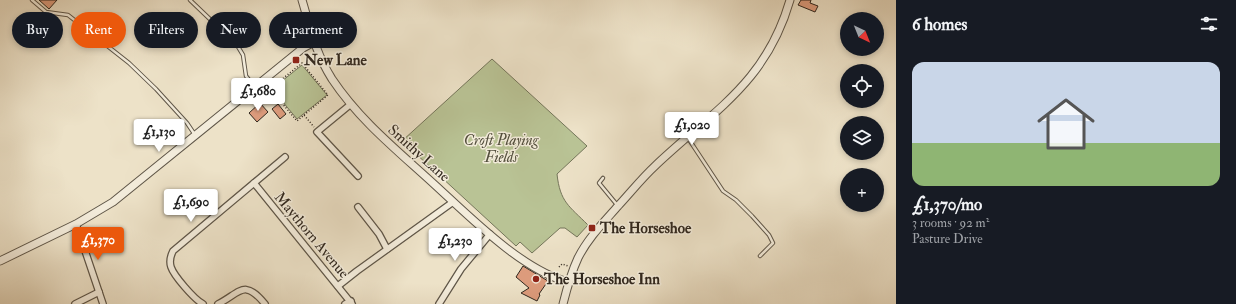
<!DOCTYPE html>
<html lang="en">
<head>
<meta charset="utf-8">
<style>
  :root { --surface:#171b24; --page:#242831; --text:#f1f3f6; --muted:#9ea1a6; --line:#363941; --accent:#ea580c }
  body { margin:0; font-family:"IM FELL Double Pica",serif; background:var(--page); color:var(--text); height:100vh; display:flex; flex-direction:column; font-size:15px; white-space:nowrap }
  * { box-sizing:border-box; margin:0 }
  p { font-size:13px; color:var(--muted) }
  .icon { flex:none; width:22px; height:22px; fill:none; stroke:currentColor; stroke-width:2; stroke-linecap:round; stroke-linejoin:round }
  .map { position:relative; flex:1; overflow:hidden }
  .details { display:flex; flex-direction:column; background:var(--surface); width:340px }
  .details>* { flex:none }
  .guide { position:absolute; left:12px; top:12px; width:380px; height:36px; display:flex; gap:8px }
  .needle { width:26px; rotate:137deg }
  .fabs { position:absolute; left:840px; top:12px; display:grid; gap:8px }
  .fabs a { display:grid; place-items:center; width:44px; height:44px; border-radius:50%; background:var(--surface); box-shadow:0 2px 6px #0003; font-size:20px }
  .price { position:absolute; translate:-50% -34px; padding:0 9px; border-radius:4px; background:#fff; color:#222; font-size:13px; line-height:26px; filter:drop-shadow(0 1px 2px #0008) }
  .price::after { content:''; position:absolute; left:50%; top:24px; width:12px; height:9px; margin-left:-6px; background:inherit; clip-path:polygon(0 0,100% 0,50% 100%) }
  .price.current { background:var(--accent); color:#fff }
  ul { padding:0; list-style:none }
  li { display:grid; align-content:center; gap:8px; height:212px; padding:0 16px }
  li+li { border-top:1px solid var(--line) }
  li span { display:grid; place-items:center; height:124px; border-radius:12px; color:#555 }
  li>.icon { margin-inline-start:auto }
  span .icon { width:72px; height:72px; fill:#fffc; stroke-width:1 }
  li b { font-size:17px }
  h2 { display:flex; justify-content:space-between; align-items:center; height:48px; padding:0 16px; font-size:17px }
  .tag { padding:0 14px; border-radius:18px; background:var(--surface); box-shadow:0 2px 6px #0003; font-size:14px; line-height:36px }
  .tag.current { background:var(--accent); color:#fff }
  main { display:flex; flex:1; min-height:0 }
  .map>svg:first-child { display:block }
  .green { fill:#b9c395; stroke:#74755a }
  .building { fill:#dc9b7c; stroke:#30271e }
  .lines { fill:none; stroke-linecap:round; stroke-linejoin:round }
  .service-casing { stroke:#5f5648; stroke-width:4.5 }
  .minor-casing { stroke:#5f5648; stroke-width:8 }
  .tertiary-casing { stroke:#5f5648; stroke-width:9 }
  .path { stroke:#30271e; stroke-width:1.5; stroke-dasharray:1 2; stroke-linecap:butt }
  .service { stroke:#f3ecdb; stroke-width:2.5 }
  .minor { stroke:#f3ecdb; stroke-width:5.5 }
  .tertiary { stroke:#f3ecdb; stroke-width:7 }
  .poi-dot { fill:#8f2418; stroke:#f3ecdb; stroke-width:1.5 }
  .labels { text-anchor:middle; stroke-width:3; stroke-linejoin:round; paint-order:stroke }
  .poi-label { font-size:15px; font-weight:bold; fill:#30271e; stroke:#f3ecdb; text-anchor:start }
  .park-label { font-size:15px; font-style:italic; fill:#524e3c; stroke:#f3ecdb }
  .street-label { font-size:15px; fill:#30271e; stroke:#f3ecdb }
</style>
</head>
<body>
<main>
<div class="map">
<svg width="896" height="304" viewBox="0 0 896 304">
  <rect width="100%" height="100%" fill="#ede2c8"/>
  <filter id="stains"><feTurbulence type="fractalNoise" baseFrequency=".005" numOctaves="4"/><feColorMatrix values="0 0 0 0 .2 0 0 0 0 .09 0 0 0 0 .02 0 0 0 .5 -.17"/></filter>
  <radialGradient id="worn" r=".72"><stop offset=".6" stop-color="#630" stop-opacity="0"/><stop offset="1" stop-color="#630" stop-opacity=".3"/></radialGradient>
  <g class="green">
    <path d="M492,59L587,146L557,174C560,202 569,206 588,225L577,237L565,228H560L532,253L520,242L516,246L402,141Z"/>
    <polygon points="302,65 327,95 297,119 272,89"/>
  </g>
  <g class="building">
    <polygon points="39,0 57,0 49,9"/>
    <polygon points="801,0 811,0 810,3 818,6 815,12 798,5"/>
    <polygon points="260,103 268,112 257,122 249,113"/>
    <polygon points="278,104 286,114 280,119 272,109"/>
    <polygon points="523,266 548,281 539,294 540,295 537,301 521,293 529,288 516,277"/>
  </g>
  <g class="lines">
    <defs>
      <g id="service">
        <polyline points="32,0 46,12 68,15 129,63 156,89 187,123 195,135"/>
        <polyline points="190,0 237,45 243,55 246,76 255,87"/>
        <polyline points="688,138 723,191 736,200 752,216 769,235 773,243 760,256"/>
        <polyline points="603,178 599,183 618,206"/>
      </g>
      <g id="minor">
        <polyline points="351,104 317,132 358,176"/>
        <polyline points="254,183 352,304"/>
        <polyline points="358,207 379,234 387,249"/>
        <polyline points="76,224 103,304"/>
        <polyline points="338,286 357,271 453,202"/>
        <polyline points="75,304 99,292"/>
        <path d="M203,304C194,299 174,276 171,267C169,261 170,257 173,251L285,157"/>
        <path d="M218,304C240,293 244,278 265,304"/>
        <polyline points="345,304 351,301"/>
        <polyline points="439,304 461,269 490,234"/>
      </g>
      <g id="tertiary">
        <path d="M302,0C311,30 315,52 332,79C360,121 398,151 435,185C470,217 522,270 568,282"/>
        <polyline points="0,261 76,224 113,202 303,48 314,42"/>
        <path d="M563,304C567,288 571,273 578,258C588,238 604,222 618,206C631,192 642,178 655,166C714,110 766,83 790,0"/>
      </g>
    </defs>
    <use href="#service" class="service-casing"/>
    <use href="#minor" class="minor-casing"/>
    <use href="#tertiary" class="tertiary-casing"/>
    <g class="path">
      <polyline points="304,115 328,95 302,63 270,89 297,121 304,115 314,127"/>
      <polyline points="559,267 562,264 568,266"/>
    </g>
    <use href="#service" class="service"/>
    <use href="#minor" class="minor"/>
    <use href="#tertiary" class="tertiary"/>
  </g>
  <g class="poi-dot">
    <rect x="292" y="56" width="8" height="8" rx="2"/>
    <rect x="588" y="224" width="8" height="8" rx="2"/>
    <circle cx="536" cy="279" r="4"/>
  </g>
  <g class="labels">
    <g class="poi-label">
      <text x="304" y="65">New Lane</text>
      <text x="600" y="233">The Horseshoe</text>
      <text x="544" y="284">The Horseshoe Inn</text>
    </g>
    <g class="park-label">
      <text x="501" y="145">Croft Playing<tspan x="501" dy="17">Fields</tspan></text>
    </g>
    <g class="street-label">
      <text transform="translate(419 153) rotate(42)" y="5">Smithy Lane</text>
      <text transform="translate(312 235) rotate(50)" y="5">Maythorn Avenue</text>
    </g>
  </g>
  <rect width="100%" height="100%" filter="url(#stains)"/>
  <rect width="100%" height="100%" fill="url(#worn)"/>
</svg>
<div class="fabs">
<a><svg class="needle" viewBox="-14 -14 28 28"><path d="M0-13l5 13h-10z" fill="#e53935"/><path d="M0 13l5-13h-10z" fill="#9ea1a6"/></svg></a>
<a><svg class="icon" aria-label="locate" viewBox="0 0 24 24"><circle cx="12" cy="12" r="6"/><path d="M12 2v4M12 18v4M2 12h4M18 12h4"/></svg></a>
<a><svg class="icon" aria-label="layers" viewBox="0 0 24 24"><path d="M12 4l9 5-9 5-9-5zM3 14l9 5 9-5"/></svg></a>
<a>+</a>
</div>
<b class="price" style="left:258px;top:112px">£1,680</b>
<b class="price" style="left:692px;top:146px">£1,020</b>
<b class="price" style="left:159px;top:153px">£1,130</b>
<b class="price" style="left:191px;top:223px">£1,690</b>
<b class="price current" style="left:98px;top:261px">£1,370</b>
<b class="price" style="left:455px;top:262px">£1,230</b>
<div class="guide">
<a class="tag">Buy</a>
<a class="tag current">Rent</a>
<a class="tag">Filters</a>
<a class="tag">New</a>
<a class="tag">Apartment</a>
</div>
</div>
<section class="details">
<h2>6 homes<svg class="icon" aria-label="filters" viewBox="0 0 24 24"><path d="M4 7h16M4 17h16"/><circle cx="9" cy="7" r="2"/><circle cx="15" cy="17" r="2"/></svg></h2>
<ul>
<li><span style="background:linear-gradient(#c9d6e8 65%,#8fb573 0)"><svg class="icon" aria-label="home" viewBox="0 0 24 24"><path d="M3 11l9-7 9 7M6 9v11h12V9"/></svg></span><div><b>£1,370/mo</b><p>3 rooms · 92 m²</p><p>Pasture Drive</p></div></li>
</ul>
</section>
</main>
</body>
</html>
